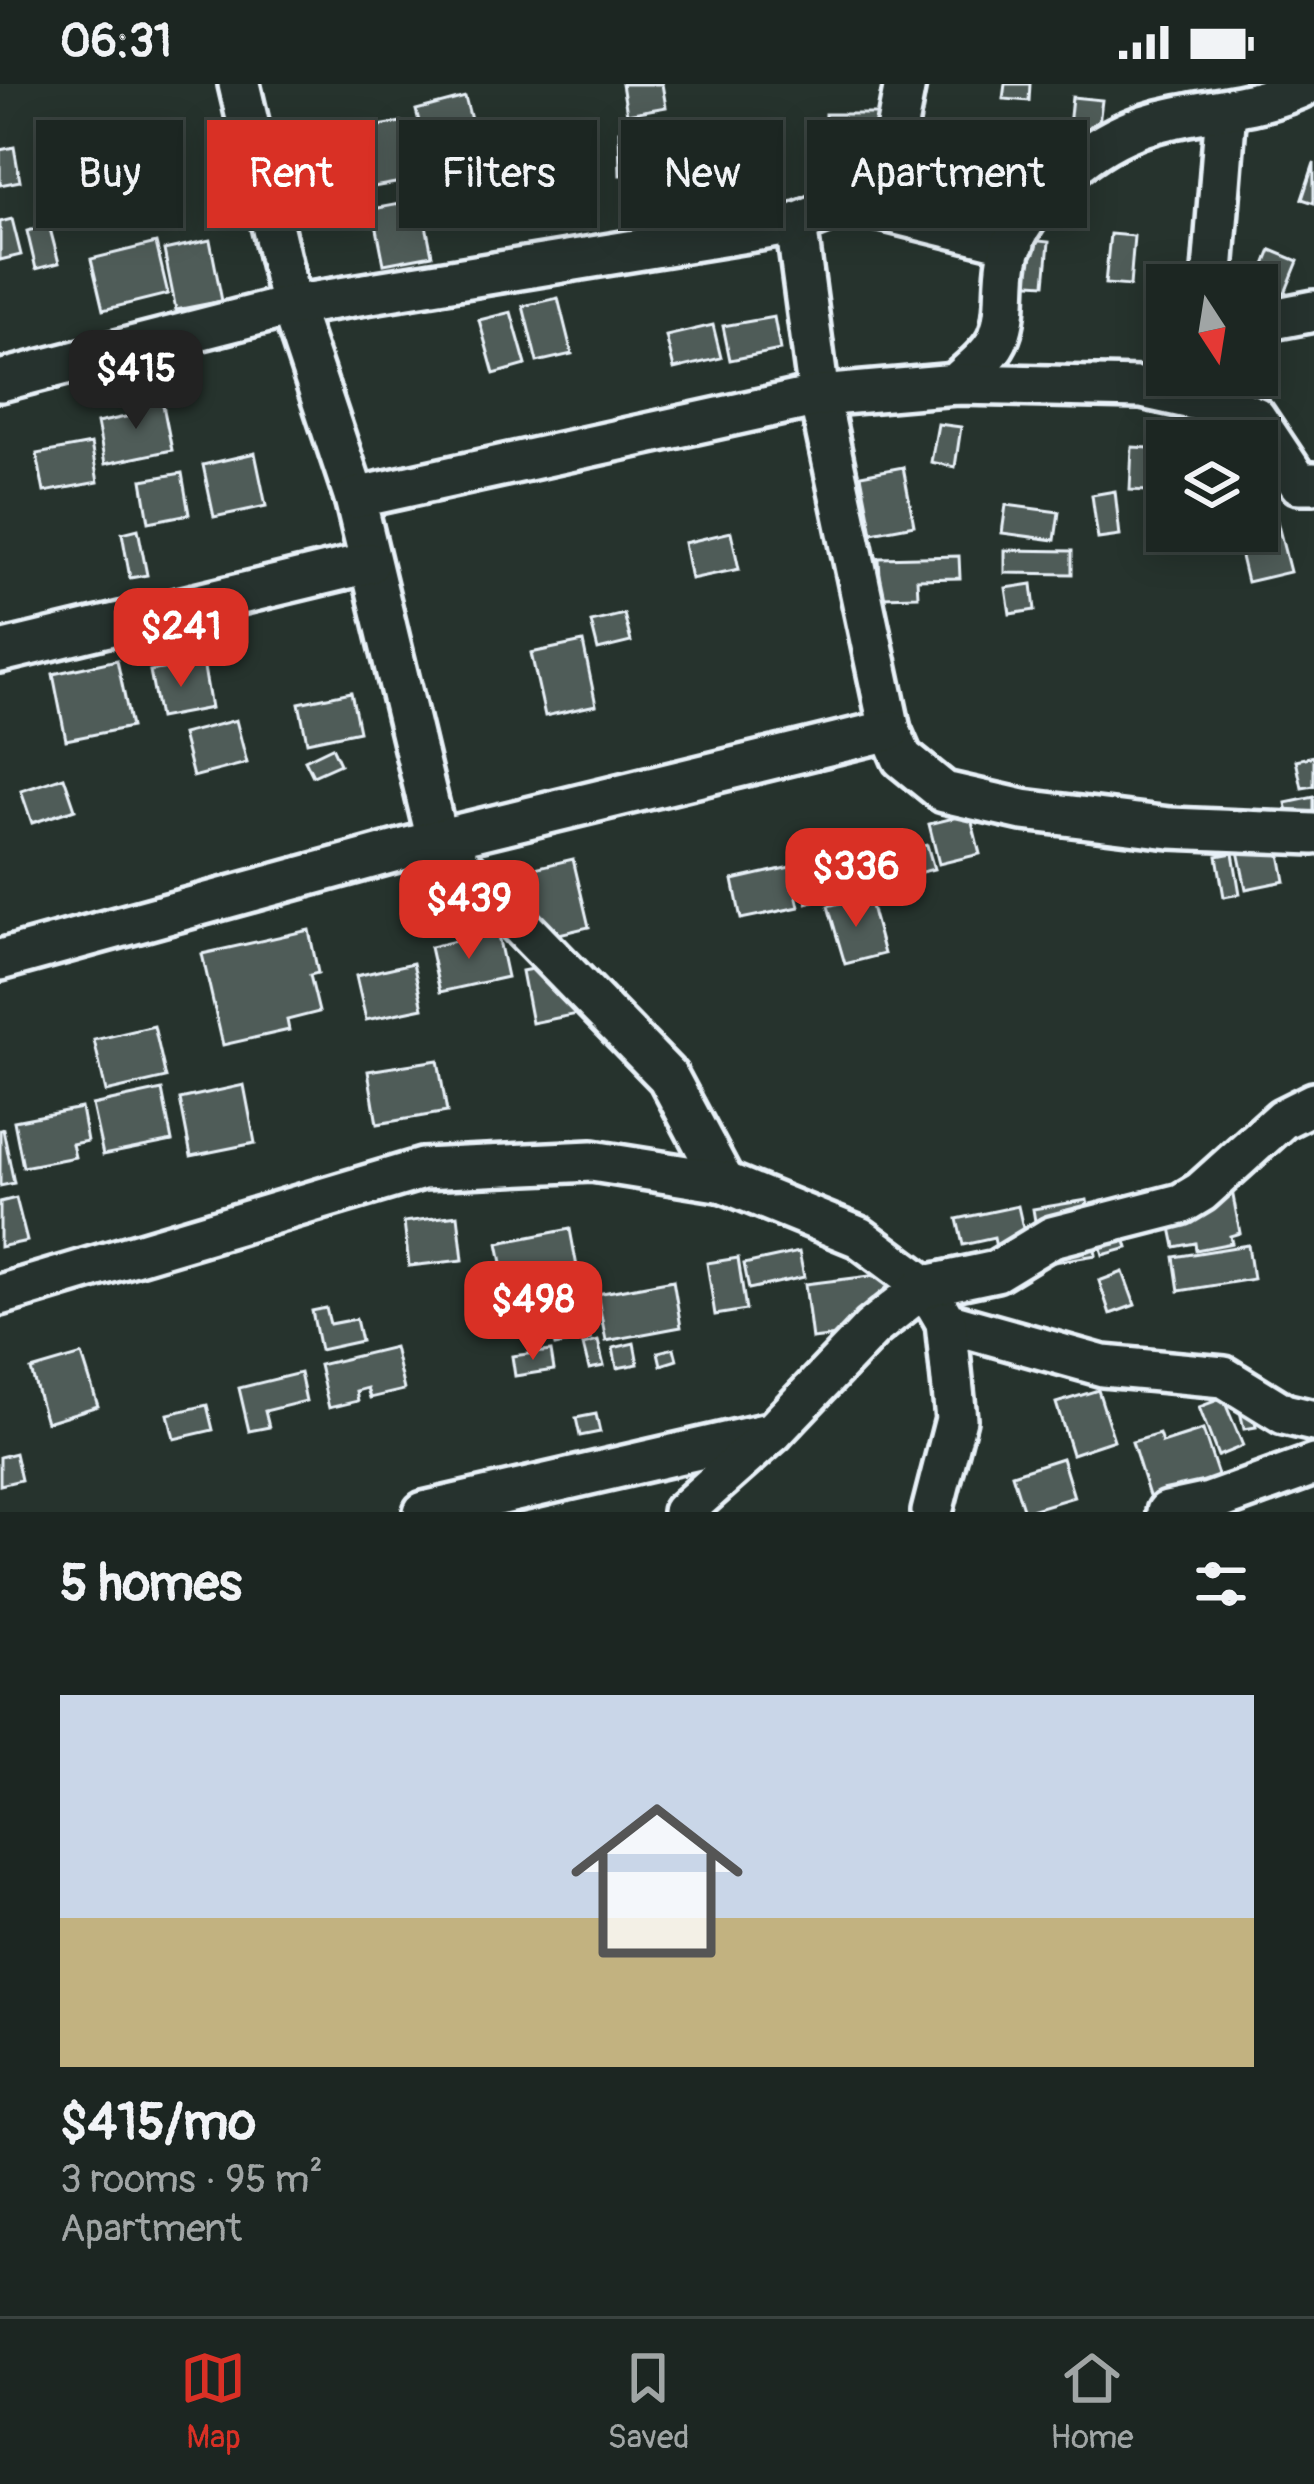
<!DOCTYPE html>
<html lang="en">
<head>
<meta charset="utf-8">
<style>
  :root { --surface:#1c2622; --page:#29322f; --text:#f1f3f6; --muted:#a0a5a5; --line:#3a4340; --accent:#d93025 }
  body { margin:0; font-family:Pangolin,sans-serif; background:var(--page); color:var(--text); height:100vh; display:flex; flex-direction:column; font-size:45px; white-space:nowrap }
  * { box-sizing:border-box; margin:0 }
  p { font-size:39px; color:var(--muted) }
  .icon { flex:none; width:66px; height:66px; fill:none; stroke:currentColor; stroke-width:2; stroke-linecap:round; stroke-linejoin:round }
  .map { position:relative; height:1428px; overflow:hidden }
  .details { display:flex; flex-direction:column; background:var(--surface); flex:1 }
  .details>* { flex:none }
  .banner { position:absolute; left:36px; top:36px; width:1242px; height:108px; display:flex; gap:24px }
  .needle { width:78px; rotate:168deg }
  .buttons { position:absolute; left:1146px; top:180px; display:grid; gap:24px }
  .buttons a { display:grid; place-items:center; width:132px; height:132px; border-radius:0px; background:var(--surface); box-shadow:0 6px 30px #0003,0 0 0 3px var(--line); font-size:60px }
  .price { position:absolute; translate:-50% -102px; padding:0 27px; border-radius:24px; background:var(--accent); color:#fff; font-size:39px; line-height:78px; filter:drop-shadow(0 3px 6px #0008) }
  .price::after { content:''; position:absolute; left:50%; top:72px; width:36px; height:27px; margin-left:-18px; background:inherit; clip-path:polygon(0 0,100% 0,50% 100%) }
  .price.selected { background:#222; color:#fff }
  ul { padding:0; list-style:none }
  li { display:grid; align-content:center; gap:24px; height:636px; padding:0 60px }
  li span { display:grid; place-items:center; height:372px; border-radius:0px; color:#555 }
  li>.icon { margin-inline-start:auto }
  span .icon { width:216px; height:216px; fill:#fffc; stroke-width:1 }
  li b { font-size:51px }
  h2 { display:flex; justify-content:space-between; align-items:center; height:144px; padding:0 60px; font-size:51px }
  .pill { padding:0 42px; border-radius:0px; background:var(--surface); box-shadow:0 6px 30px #0003,0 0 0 3px var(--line); font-size:42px; line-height:108px }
  .pill.selected { background:var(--accent); color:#fff }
  .status { display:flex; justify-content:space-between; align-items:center; height:84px; padding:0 60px; background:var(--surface); direction:ltr }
  .status svg { height:33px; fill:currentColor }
  .menu { display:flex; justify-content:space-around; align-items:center; height:168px; border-top:3px solid var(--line); background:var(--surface); font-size:33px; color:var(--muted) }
  .menu a { display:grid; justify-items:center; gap:6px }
  .menu .selected { color:var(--accent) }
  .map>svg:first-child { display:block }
  .building { fill:#505c59; stroke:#e8f1f8; stroke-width:3 }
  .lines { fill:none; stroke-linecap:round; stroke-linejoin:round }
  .minor-casing { stroke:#e8f1f8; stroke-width:48 }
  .minor { stroke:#26332d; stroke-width:39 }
</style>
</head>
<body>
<div class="status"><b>06:31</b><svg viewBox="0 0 49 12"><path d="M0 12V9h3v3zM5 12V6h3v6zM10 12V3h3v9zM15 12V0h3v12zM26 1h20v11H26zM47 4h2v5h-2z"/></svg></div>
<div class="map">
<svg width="1314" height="1428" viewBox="0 0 1314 1428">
  <rect width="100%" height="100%" fill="#26332d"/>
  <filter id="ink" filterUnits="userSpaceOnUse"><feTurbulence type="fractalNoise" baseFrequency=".00833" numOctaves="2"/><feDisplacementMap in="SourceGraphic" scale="24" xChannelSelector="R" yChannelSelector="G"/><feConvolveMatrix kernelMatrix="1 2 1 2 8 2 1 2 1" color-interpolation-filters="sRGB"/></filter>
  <g filter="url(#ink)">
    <g class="building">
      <polygon points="622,0 662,0 666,23 627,30"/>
      <polygon points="1005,0 1030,0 1029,17 1003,15"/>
      <polygon points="465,13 480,70 431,83 416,26"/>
      <polygon points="1072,13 1102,16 1097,56 1068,52"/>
      <polygon points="825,30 886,30 886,84 825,85"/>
      <polygon points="401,38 412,96 368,104 357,46"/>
      <polygon points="667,45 669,89 620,91 619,47"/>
      <polygon points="101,62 114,106 57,122 44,79"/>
      <polygon points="14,63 20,97 0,101 0,66"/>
      <polygon points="739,63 774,64 774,123 738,123"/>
      <polygon points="311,69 317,107 286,112 280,74"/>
      <polygon points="1314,79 1314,119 1302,115"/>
      <polygon points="421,116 432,171 384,180 373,125"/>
      <polygon points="12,135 21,171 0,176 0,138"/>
      <polygon points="49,141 59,179 36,185 27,147"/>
      <polygon points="1110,150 1134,152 1130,202 1105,200"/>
      <polygon points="1019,155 1049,158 1045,200 1015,198"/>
      <polygon points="210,156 222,217 176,226 164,166"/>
      <polygon points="156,159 168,210 103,226 91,175"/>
      <polygon points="1271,166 1298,177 1285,209 1258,199"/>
      <polygon points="558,214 572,270 537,278 523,222"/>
      <polygon points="511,228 526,281 494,290 479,236"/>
      <polygon points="774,233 780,266 730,276 723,242"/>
      <polygon points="713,241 721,274 674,285 666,252"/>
      <polygon points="161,311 172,366 105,380 97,339 130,332 127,318"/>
      <polygon points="938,340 961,343 955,383 931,378"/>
      <polygon points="91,360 98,398 44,408 37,370"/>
      <polygon points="1132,363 1167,365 1167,408 1130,406"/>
      <polygon points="255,369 266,422 214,433 203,381"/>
      <polygon points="903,383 914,441 872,449 861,391"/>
      <polygon points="182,389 189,430 149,438 142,396"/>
      <polygon points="1115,407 1120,452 1098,455 1092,411"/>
      <polygon points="1006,421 1059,428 1055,456 1002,449"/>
      <polygon points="1277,437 1290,488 1247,498 1235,447 1257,447 1257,442"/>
      <polygon points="138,445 147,491 130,494 122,449"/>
      <polygon points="731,448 739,485 691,495 684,459"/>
      <polygon points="1005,466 1072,467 1072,490 1005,489"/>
      <polygon points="959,472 960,494 917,495 918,512 881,513 879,474"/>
      <polygon points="1032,500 1035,526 1010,530 1006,504"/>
      <polygon points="624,530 631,558 598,566 591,538"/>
      <polygon points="583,558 596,621 545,632 531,569"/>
      <polygon points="117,576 131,643 66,656 53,590"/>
      <polygon points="203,578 211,624 159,634 150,587"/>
      <polygon points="351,608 359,647 307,658 299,619"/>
      <polygon points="236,636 247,679 193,693 182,650"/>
      <polygon points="332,663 340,680 313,692 305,676"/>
      <polygon points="1314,672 1314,702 1302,704 1296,676"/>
      <polygon points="64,693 75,725 32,739 21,707"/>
      <polygon points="1314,713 1314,752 1294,757 1286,719"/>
      <polygon points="970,730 980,770 939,780 929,740"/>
      <polygon points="1278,759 1285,797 1246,805 1238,767"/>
      <polygon points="927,761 934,785 870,801 864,776"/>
      <polygon points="1233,769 1240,810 1224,813 1217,772"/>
      <polygon points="854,772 862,804 807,819 799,787"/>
      <polygon points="457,773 467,810 425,820 416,783"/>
      <polygon points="573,775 589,843 542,854 526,786"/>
      <polygon points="790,783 799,823 741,835 733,796"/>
      <polygon points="868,811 884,870 845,880 828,822"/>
      <polygon points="309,846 318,889 310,891 319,928 287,936 289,946 223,961 202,870"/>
      <polygon points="497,847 507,893 440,908 430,863"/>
      <polygon points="577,876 587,928 532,939 522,887"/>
      <polygon points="413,879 423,924 366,936 356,892"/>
      <polygon points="154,942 166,994 106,1008 94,956"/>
      <polygon points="438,976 447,1028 377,1040 368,987"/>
      <polygon points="244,1001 255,1059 191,1072 180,1015"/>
      <polygon points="162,1006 172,1057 103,1071 92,1021"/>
      <polygon points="81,1024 87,1057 72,1060 75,1073 23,1083 14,1037"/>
      <polygon points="3,1045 14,1099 0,1102 0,1046"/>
      <polygon points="1231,1101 1240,1149 1230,1152 1232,1159 1196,1166 1195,1159 1175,1163 1165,1114"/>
      <polygon points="16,1114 27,1157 0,1163 0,1118"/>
      <polygon points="1087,1116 1096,1171 1042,1180 1033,1125"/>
      <polygon points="1018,1122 1027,1162 997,1168 994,1154 963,1161 957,1135"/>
      <polygon points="1118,1129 1128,1164 1103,1171 1093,1136"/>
      <polygon points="458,1131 463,1176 409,1182 404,1138"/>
      <polygon points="570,1145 580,1199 509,1213 498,1159"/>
      <polygon points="1248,1161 1253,1195 1179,1207 1174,1173"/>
      <polygon points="799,1168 804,1193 749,1205 744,1180"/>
      <polygon points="738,1174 746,1226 715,1231 707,1179"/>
      <polygon points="1123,1188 1135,1221 1110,1230 1099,1197"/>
      <polygon points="887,1190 894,1245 812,1255 805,1200"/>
      <polygon points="673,1196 681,1243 606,1257 597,1210"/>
      <polygon points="580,1216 590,1255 555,1262 546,1224"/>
      <polygon points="326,1224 330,1240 356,1235 361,1257 320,1266 312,1227"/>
      <polygon points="598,1257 604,1282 589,1285 583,1261"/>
      <polygon points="634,1259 638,1280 617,1284 613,1264"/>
      <polygon points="394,1263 404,1306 370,1314 367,1304 356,1307 358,1317 329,1324 319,1281"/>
      <polygon points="674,1264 677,1276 661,1281 658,1268"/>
      <polygon points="551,1267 554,1286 515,1292 512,1272"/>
      <polygon points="82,1271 98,1322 46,1338 31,1286"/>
      <polygon points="300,1289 306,1317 265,1327 269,1343 249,1347 239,1304"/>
      <polygon points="1098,1306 1114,1356 1072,1370 1056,1319"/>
      <polygon points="1223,1314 1243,1362 1218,1372 1199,1323"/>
      <polygon points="1251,1320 1256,1343 1244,1345 1239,1323"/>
      <polygon points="207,1321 213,1346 174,1355 168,1330"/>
      <polygon points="596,1330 600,1348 580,1352 576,1334"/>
      <polygon points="1203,1346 1219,1394 1150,1415 1132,1358 1159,1350 1162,1359"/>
      <polygon points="15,1369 21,1396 0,1401 0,1373"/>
      <polygon points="1062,1374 1074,1413 1024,1428 1012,1390"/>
    </g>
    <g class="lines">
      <defs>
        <g id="minor">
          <polyline points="239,0 291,222 355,414 437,756 668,993 724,1098"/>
          <polyline points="881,126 905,0"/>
          <polyline points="796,140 819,312 890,646 902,674 944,708 1023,726 1170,744 1314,750"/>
          <polyline points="1212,201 1226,25"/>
          <polyline points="1257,238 1314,227"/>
          <polyline points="0,297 291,222 796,140 842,122 881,126 1014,159"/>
          <path d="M956,300C970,286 992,271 999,252C1012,219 997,182 1020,144C1050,94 1100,53 1156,38C1208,24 1258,25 1308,0"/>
          <polyline points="355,414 819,312 956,300 1142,304 1233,324 1255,333 1299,399 1314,399"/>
          <polyline points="0,568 369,479"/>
          <polyline points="0,876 437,756 890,646"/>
          <polyline points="0,1211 422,1085 592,1077 724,1098 859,1153 925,1202 946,1238 1103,1282 1224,1293 1284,1330 1314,1337"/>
          <polyline points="424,1428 773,1348"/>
          <polyline points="683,1428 773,1348 872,1244 925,1202 996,1187 1052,1153 1181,1120 1201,1108 1282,1035 1314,1019"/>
          <polyline points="932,1428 956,1335 946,1238"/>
          <polyline points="1167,1428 1209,1419 1314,1381"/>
        </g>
      </defs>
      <use href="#minor" class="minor-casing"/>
      <use href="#minor" class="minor"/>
    </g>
  </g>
</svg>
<div class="buttons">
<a><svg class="needle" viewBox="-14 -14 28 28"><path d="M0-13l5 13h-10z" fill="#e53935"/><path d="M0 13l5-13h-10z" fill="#a0a5a5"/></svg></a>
<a><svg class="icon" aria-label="layers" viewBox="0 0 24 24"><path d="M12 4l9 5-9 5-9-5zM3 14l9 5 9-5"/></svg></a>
</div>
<b class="price selected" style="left:136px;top:348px">$415</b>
<b class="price" style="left:181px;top:606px">$241</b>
<b class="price" style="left:856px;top:846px">$336</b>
<b class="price" style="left:469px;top:878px">$439</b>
<b class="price" style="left:533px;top:1279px">$498</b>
<div class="banner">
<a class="pill">Buy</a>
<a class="pill selected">Rent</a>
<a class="pill">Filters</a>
<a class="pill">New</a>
<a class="pill">Apartment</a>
</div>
</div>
<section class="details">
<h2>5 homes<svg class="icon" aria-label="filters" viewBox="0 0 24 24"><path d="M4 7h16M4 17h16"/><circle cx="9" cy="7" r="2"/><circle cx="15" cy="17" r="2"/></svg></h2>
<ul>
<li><span style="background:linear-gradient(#c9d6e8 60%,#c2b280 0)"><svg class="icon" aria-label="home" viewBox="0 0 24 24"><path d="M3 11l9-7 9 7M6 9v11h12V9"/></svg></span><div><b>$415/mo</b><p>3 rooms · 95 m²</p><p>Apartment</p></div></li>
</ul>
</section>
<nav class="menu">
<a class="selected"><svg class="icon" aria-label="map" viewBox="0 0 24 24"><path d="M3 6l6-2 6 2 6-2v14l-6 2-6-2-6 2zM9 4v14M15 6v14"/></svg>Map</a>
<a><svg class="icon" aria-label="saved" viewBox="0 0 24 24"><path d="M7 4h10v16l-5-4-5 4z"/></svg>Saved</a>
<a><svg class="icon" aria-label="home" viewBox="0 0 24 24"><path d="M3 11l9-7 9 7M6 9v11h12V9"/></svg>Home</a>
</nav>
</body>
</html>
